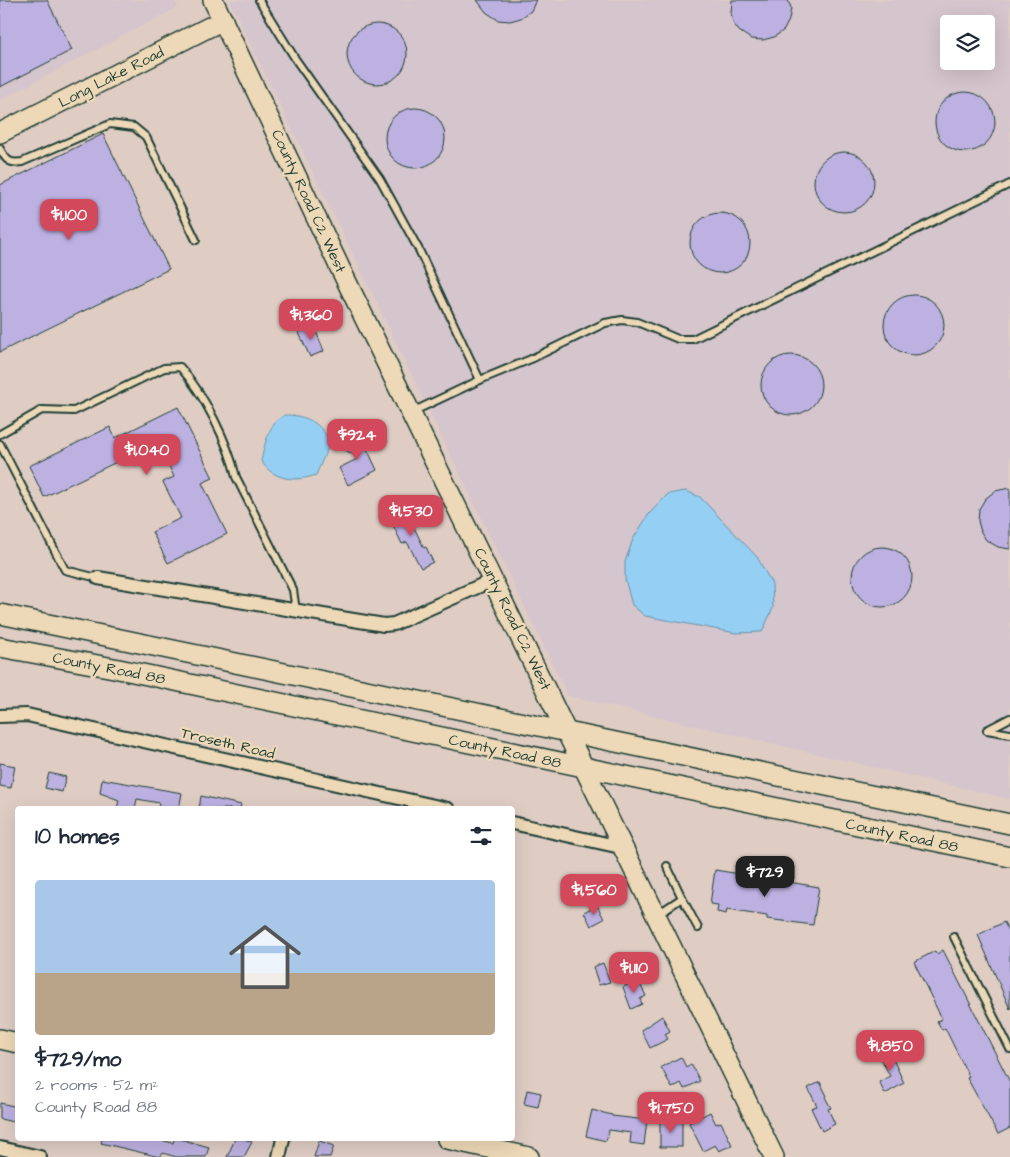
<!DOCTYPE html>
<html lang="en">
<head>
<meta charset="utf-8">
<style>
  :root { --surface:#fff; --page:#f6f6f7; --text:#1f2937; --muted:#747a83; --accent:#d1495b }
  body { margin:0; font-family:"Architects Daughter",sans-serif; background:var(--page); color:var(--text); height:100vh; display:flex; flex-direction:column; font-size:19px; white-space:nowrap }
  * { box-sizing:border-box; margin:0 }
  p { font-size:16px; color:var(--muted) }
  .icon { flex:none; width:28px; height:28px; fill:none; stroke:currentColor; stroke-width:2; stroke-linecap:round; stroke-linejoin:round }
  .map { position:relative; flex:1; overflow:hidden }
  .sheet { position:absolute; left:15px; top:806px; width:500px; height:335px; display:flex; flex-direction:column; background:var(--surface); border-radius:5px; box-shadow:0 5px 20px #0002 }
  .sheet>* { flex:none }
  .buttons { position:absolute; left:940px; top:15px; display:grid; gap:10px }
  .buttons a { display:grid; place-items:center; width:55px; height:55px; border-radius:5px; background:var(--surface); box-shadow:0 5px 20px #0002; font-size:25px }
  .price { position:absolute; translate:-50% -42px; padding:0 11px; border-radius:10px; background:var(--accent); color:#fff; font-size:16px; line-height:32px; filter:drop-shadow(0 1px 2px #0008) }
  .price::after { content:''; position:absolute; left:50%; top:30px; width:15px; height:11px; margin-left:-8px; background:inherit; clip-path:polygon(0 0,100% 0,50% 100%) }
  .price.active { background:#222; color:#fff }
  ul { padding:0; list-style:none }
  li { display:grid; align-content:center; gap:10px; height:265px; padding:0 20px }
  li span { display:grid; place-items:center; height:155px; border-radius:5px; color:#555 }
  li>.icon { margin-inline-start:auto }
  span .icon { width:90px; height:90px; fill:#fffc; stroke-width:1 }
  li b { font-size:21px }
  h2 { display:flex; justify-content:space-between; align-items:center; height:60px; padding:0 20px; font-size:21px }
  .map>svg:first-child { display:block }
  .built { fill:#d5c5cd; fill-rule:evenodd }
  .water { fill:#95cff4; stroke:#6695a7 }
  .building { fill:#bdb1e2; stroke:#1f3d34 }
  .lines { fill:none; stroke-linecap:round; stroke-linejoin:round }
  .lane-casing { stroke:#1f3d34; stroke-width:10 }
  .street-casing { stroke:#1f3d34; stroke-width:16 }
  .secondary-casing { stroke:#1f3d34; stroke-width:22 }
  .lane { stroke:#edd9b7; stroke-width:6 }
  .street { stroke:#edd9b7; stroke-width:12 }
  .secondary { stroke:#edd9b7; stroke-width:19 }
  .labels { text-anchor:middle; stroke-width:4.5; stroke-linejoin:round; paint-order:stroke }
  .street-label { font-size:15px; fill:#1f3d34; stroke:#edd9b7 }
</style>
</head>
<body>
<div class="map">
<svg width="1010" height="1157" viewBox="0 0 1010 1157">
  <rect width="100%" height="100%" fill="#dfcdc4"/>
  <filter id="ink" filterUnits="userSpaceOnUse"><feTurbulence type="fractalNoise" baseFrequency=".02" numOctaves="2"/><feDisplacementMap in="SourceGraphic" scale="10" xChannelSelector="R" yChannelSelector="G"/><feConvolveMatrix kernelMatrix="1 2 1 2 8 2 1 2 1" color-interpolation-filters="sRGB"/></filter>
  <g filter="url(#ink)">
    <g class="built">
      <polygon points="0,0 174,0 178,7 0,100"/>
      <path d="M229,0H1010V799L568,696ZM949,24H986V61H949Z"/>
    </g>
    <g class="water">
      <path d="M285,415C306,415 322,423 330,443L316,475C296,482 274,481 261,461C265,444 268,423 285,415Z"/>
      <polygon points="686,491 700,497 757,557 772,584 773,608 762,632 736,633 645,616 632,605 625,579 625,562 633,539 649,514 668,494"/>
    </g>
    <g class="building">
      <polygon points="0,0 47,0 72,50 0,87"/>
      <polygon points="477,0 536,0 531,11 521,18 510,21 498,20 486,12"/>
      <polygon points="732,0 788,0 791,8 789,20 784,30 774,37 763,40 751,39 739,31 733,23 731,13"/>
      <circle cx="377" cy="54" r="30"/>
      <circle cx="965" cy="122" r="30"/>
      <circle cx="415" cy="138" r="30"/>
      <polygon points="103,134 169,269 0,352 0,185"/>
      <circle cx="844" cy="182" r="30"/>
      <circle cx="720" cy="243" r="30"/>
      <circle cx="914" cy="325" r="30"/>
      <polygon points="313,324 324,351 310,357 298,331"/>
      <circle cx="791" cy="385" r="30"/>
      <polygon points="178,407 213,478 202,483 227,534 168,563 152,532 181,518 163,482 174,477 163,453 136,466 131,455 44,497 29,466 110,427 115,438"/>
      <polygon points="347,435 358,441 362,438 377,470 348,485 339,468 359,458 340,447"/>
      <polygon points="1010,488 1010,549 998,547 986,540 981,532 978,521 979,509 985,499 995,491"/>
      <polygon points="405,509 424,548 426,547 433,562 421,568 407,542 402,544 389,517"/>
      <circle cx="882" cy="577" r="30"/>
      <polygon points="0,763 15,766 11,788 0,786"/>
      <polygon points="49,773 66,777 62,792 45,788"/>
      <polygon points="102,779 182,793 179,809 158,809 159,803 137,799 135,809 117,809 119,800 100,793"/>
      <polygon points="201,796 241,805 240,809 199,809"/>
      <polygon points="715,870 819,887 813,925 767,919 767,916 727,910 726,914 717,912 718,905 710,904"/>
      <polygon points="597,905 604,919 591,926 584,912"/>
      <polygon points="1004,922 1010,934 1010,1009 978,935"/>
      <polygon points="943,950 1010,1082 1010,1128 998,1134 967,1078 969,1077 945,1028 942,1030 937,1021 942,1019 914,962 935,951 937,954"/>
      <polygon points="603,963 610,982 599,985 593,967"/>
      <polygon points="638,980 646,996 640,999 642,1004 631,1009 623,987"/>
      <polygon points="662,1016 670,1031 665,1034 668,1039 650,1048 641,1030"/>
      <polygon points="887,1046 904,1083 885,1094 879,1082 890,1076 877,1051"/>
      <polygon points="681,1057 686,1067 691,1064 700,1081 684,1089 681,1083 672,1088 661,1067"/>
      <polygon points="820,1082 827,1096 825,1097 831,1108 828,1109 835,1124 822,1131 811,1108 817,1106 808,1088"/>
      <polygon points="527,1090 541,1093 538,1107 524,1104"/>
      <polygon points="0,1103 18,1107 18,1123 0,1119"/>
      <polygon points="592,1110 612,1115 612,1116 647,1120 644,1145 630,1143 631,1133 609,1130 606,1141 586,1136"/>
      <polygon points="710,1112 716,1124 721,1122 732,1145 719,1151 715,1145 703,1151 689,1123"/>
      <rect x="660" y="1121" width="22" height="26"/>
      <polygon points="102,1139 156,1139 173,1143 174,1139 180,1139 209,1147 206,1157 176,1157 163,1153 160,1157 101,1143"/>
      <polygon points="235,1139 244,1139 252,1142 244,1157 227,1157"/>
      <polygon points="319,1141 334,1146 330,1157 314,1157"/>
    </g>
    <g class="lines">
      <defs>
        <g id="lane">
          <polyline points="259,0 296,60 380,179 419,250 480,380 412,412"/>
          <path d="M0,149C6,160 9,164 22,162L110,124L134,127L146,137L196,240"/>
          <polyline points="480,380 531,359 605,323 622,320 637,322 678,339 693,339 1010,184"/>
          <path d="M0,434L42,410L74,411L164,368L180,367C204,394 228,442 236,477L293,590L296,611"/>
          <polyline points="0,444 65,570 98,578"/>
          <polyline points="987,730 1010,718"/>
          <polyline points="987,730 1010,734"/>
          <polyline points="682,898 698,928"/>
          <polyline points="658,914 682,898 667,866"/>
          <polyline points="954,937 1010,1049"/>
        </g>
        <g id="street">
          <polyline points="98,578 384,625 394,624 493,580"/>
          <polyline points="0,716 27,715 448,809"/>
          <polyline points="512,823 625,848"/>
          <polyline points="0,1148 40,1157"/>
          <polyline points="279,1157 283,1139"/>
        </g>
        <g id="secondary">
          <polyline points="213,0 340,268 774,1157"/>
          <polyline points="0,133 223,20"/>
          <polyline points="0,614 1010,824"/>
          <polyline points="0,647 114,668 1010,857"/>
          <polyline points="0,1039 18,1043"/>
          <polyline points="447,1139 529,1157"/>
        </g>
      </defs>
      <use href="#lane" class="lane-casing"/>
      <use href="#street" class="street-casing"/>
      <use href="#secondary" class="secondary-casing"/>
      <use href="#lane" class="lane"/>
      <use href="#street" class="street"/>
      <use href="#secondary" class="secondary"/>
    </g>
  </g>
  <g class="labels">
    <g class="street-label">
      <text transform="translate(111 77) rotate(-27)" y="5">Long Lake Road</text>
      <text transform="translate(309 201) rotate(65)" y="5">County Road C2 West</text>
      <text transform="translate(513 619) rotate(64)" y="5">County Road C2 West</text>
      <text transform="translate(109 668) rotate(11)" y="5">County Road 88</text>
      <text transform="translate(228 743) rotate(13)" y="5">Troseth Road</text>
      <text transform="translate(505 751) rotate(12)" y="5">County Road 88</text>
      <text transform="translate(902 835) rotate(12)" y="5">County Road 88</text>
    </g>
  </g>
</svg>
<div class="buttons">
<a><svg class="icon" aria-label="layers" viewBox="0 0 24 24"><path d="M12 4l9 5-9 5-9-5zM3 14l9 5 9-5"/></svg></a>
</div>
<b class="price" style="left:69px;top:241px">$1,100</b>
<b class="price" style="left:311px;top:341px">$1,360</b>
<b class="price" style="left:357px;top:461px">$924</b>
<b class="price" style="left:147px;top:476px">$1,040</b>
<b class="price" style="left:411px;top:537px">$1,530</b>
<b class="price active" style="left:765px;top:898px">$729</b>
<b class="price" style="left:594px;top:916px">$1,560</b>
<b class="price" style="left:634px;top:994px">$1,110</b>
<b class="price" style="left:890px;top:1072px">$1,850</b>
<b class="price" style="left:671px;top:1134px">$1,750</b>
<section class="sheet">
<h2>10 homes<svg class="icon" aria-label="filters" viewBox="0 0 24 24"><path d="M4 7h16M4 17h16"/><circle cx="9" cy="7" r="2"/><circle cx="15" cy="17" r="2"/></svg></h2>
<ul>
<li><span style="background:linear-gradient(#a9c7e8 60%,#b9a48a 0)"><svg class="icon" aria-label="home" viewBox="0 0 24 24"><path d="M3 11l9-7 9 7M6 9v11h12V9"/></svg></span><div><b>$729/mo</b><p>2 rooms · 52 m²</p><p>County Road 88</p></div></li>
</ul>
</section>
</div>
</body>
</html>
